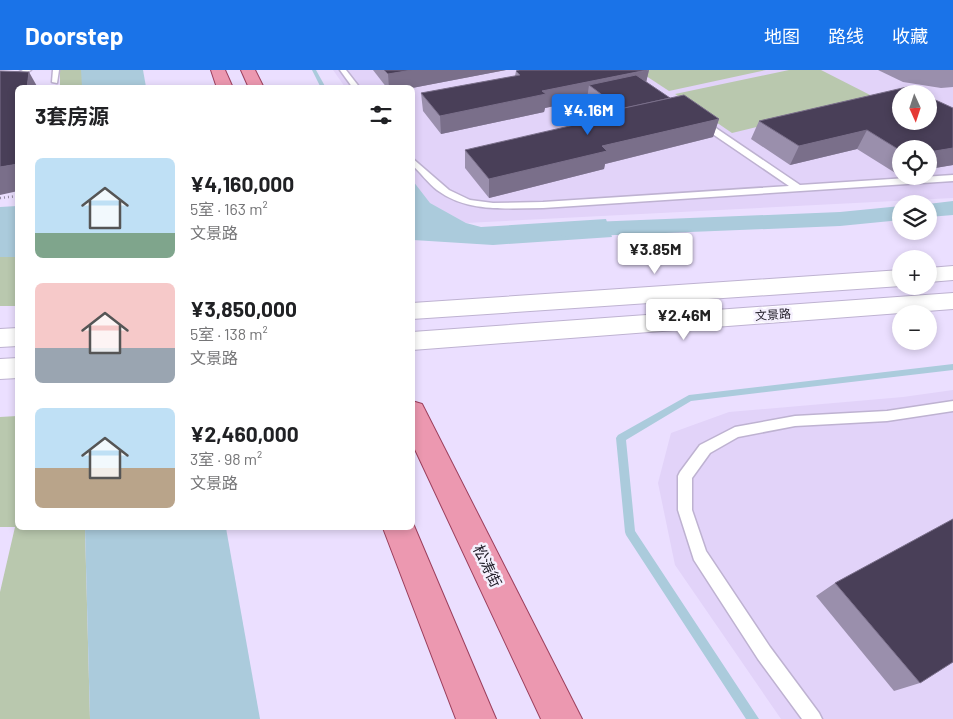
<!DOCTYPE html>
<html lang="zh">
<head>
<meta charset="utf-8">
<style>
  :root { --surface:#fff; --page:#f2f2f2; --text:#202124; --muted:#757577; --accent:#1a73e8 }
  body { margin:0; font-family:Barlow,"Noto Sans SC",sans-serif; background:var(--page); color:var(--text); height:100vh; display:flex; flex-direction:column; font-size:19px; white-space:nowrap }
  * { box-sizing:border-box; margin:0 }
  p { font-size:16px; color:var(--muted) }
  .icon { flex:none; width:28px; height:28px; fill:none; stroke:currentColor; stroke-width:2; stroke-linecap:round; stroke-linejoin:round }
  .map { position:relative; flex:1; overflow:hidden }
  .drawer { position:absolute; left:15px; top:15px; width:400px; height:445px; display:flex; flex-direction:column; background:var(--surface); border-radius:8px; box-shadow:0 2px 8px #0003 }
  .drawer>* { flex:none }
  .needle { width:32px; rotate:177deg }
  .buttons { position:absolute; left:892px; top:15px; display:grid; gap:10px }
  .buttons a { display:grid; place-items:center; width:45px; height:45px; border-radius:50%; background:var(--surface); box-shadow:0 2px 8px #0003; font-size:25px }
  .price { position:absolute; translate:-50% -42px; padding:0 11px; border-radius:5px; background:#fff; color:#222; font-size:16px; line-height:32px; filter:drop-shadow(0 1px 2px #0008) }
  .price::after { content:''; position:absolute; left:50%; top:30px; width:15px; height:11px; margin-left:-8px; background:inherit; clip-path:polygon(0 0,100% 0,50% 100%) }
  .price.selected { background:var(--accent); color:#fff }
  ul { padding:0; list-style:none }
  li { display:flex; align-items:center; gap:15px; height:125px; padding:0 20px }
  li span { display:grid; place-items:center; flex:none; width:140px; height:100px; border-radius:8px; color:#555 }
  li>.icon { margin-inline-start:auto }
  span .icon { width:60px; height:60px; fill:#fffc; stroke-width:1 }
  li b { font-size:21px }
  h2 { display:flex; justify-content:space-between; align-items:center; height:60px; padding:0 20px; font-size:21px }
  header { display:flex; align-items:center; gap:30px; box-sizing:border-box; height:70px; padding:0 25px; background:var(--accent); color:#fff }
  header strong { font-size:24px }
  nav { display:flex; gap:28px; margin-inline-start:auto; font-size:18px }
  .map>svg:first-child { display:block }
  .built { fill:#e2d3f9; fill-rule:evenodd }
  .green { fill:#b9c8ae }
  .water { fill:#abcbdc }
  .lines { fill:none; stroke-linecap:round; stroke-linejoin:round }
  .stream { fill:#abcbdc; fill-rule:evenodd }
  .canal { fill:#abcbdc; fill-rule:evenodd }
  .lane-casing { stroke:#beb2d1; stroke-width:3 }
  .secondary-casing { stroke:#beb2d1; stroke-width:2 }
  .primary-casing { stroke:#9c3f5d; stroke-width:2 }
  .path { stroke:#9189a0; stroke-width:2.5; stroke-dasharray:1 3; stroke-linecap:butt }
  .lane { fill:#fff; fill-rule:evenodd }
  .secondary { fill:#fff; fill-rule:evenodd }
  .primary { fill:#ec98b0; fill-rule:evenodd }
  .wall { fill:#9a8fac }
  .shaded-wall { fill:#7a6f8a }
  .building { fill:#493f58; stroke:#7a6f8a }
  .labels { text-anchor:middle; stroke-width:5; stroke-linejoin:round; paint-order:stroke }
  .street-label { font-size:12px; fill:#1f1b26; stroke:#f5f0fd }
  .near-street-label { font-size:15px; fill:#1f1b26; stroke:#f5f0fd }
</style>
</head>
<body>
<header>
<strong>Doorstep</strong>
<nav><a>地图</a><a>路线</a><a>收藏</a></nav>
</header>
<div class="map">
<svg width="953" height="649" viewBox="0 0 953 649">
  <rect width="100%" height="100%" fill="#ebdfff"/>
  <g class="built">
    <path d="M333,0H953V128L466,153L429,133L413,112L412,18L345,17ZM901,24H929V51H901ZM901,79H929V106H901Z"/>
    <polygon points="953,320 953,649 781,649 675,495 658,413 671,363 729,342 903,327"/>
  </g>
  <g class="green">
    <polygon points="60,0 83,0 84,17 60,18"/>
    <polygon points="637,0 766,0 669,21"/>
    <polygon points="789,0 821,0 876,28 732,63 675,24"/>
    <rect x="0" y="187" width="17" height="49"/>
    <polygon points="17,346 18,458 85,458 90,649 0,649 0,522 15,457 0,457 0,347"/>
  </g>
  <g class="water">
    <polygon points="81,0 143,0 146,17 82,17"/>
    <polygon points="413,111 430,133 466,153 481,157 606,149 612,167 493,175 413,170"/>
    <polygon points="17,136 17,187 0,187 0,137"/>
    <polygon points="85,458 226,458 260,649 90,649"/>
  </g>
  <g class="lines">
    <g class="stream">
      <polygon points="312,0 316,0 326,18 321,18"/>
      <polygon points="953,294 953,300 691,331 626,370 635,461 759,649 746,649 626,465 625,462 616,368 618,365 689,325"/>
    </g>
    <g class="canal">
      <polygon points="953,131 953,145 929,147 928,134"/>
      <polygon points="901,136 901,150 840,156 567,167 559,165 556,160 559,155 567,153 840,142"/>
    </g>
    <defs>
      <g id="lane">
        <polygon points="23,0 31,0 0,18 0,13"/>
        <polygon points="53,0 59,0 57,13 52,12"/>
        <polygon points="340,0 346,0 360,18 353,18"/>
        <path d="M698,50H704L800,115L953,105V111L543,138C507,138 468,143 437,120C428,113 421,103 412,95V88L449,120L470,130L493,133L543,132L789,116L698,54Z"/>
        <polygon points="953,331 953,341 887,351 795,356 738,367 710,383 692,408 692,440 706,481 770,577 819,643 822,649 802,649 758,589 694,490 678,440 678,406 680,402 700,375 735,357 795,346 887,341"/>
      </g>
      <g id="secondary">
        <polygon points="953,196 953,210 929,212 929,198"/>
        <polygon points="901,200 901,216 412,249 412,233"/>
        <polygon points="953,223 953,239 412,280 412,262"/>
        <polygon points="18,258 18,276 0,277 0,259"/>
        <polygon points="18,288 18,308 0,309 0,289"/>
      </g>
      <g id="primary">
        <polygon points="211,0 225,0 233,18 217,18"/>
        <polygon points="241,0 255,0 264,18 249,18"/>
        <polygon points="412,331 422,334 582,649 541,649 412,373"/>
        <polygon points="412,451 490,635 496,649 456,649 383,458 412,458"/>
      </g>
    </defs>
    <use href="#lane" class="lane-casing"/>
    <use href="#secondary" class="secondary-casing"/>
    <use href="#primary" class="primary-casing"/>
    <polyline class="path" points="0,128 18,126"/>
    <use href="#lane" class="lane"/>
    <use href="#secondary" class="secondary"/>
    <use href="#primary" class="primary"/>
  </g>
  <g class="wall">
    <polygon points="373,0 506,0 412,18 387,18"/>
    <polygon points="649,0 646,12 670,28 719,49 713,67 605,94 604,99 489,128 465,98 465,80 568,57 569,50 604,43 587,29 545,38 544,42 441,64 423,41 421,23 515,6 516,1"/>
    <polygon points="878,0 953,0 953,17 941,18 903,12"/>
    <polygon points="953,38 953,95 929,99 929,79 901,79 901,103 897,104 857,79 790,95 751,69 759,51"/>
    <polygon points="835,513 920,613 894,621 816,526"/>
  </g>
  <g class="shaded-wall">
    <polygon points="412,0 506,0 412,18 389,18 388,4"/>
    <polygon points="649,0 645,17 589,15 587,29 545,38 544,42 441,64 440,46 542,21"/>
    <polygon points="29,2 38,18 27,18"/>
    <polygon points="719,49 713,67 605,94 604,99 489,128 489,109 602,76"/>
    <polygon points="867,60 857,79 790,95 799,76"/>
    <polygon points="953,78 953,95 929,99 929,82"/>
    <polygon points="18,94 18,121 0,125 0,97"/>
    <polygon points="901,97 901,103 897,104"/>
  </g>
  <g class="building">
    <polygon points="384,0 412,0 388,4"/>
    <polygon points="519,0 647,0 542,21 546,24 440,46 421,23 520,5 516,1"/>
    <polygon points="0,1 29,2 27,18 18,18 18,94 0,97"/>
    <polygon points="636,5 670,28 621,39 589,15"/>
    <polygon points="907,17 922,24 901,24 901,51 929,51 929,27 953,38 953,78 929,82 929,79 901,79 901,81 867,60 799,76 759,51"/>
    <polygon points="684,25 719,49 602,76 607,81 489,109 465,80 574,55 569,50"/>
    <polygon points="953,449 953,592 920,613 835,513"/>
  </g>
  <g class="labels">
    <g class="street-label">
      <text transform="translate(773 245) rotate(-4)" y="4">文景路</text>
    </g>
    <g class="near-street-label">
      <text transform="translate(487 496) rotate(64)" y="5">松涛街</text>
    </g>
  </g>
</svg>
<div class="buttons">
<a><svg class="needle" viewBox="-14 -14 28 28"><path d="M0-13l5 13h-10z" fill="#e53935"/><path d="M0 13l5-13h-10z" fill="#757577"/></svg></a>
<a><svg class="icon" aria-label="locate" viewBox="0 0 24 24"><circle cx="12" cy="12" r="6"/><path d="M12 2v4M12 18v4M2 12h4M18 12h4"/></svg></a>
<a><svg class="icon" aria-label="layers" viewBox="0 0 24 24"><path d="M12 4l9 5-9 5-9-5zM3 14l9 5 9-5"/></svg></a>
<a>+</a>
<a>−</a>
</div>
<b class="price selected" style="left:588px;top:66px">¥4.16M</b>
<b class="price" style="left:655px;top:205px">¥3.85M</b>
<b class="price" style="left:684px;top:271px">¥2.46M</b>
<section class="drawer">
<h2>3套房源<svg class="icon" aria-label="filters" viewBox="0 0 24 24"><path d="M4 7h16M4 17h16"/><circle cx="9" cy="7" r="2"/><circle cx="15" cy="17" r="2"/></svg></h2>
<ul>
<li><span style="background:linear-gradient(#bfe0f5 75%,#7fa58c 0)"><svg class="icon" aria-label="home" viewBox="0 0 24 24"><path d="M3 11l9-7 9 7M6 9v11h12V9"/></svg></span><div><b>¥4,160,000</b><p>5室 · 163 m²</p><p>文景路</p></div></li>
<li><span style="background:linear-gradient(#f6c9c9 65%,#9aa5b1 0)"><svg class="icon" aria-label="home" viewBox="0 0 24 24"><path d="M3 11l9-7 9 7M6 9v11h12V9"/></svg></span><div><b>¥3,850,000</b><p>5室 · 138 m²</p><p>文景路</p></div></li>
<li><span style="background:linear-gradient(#bfe0f5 60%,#b9a48a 0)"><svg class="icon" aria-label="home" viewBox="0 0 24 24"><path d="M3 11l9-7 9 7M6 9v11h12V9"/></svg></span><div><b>¥2,460,000</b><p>3室 · 98 m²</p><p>文景路</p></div></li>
</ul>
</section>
</div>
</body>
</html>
